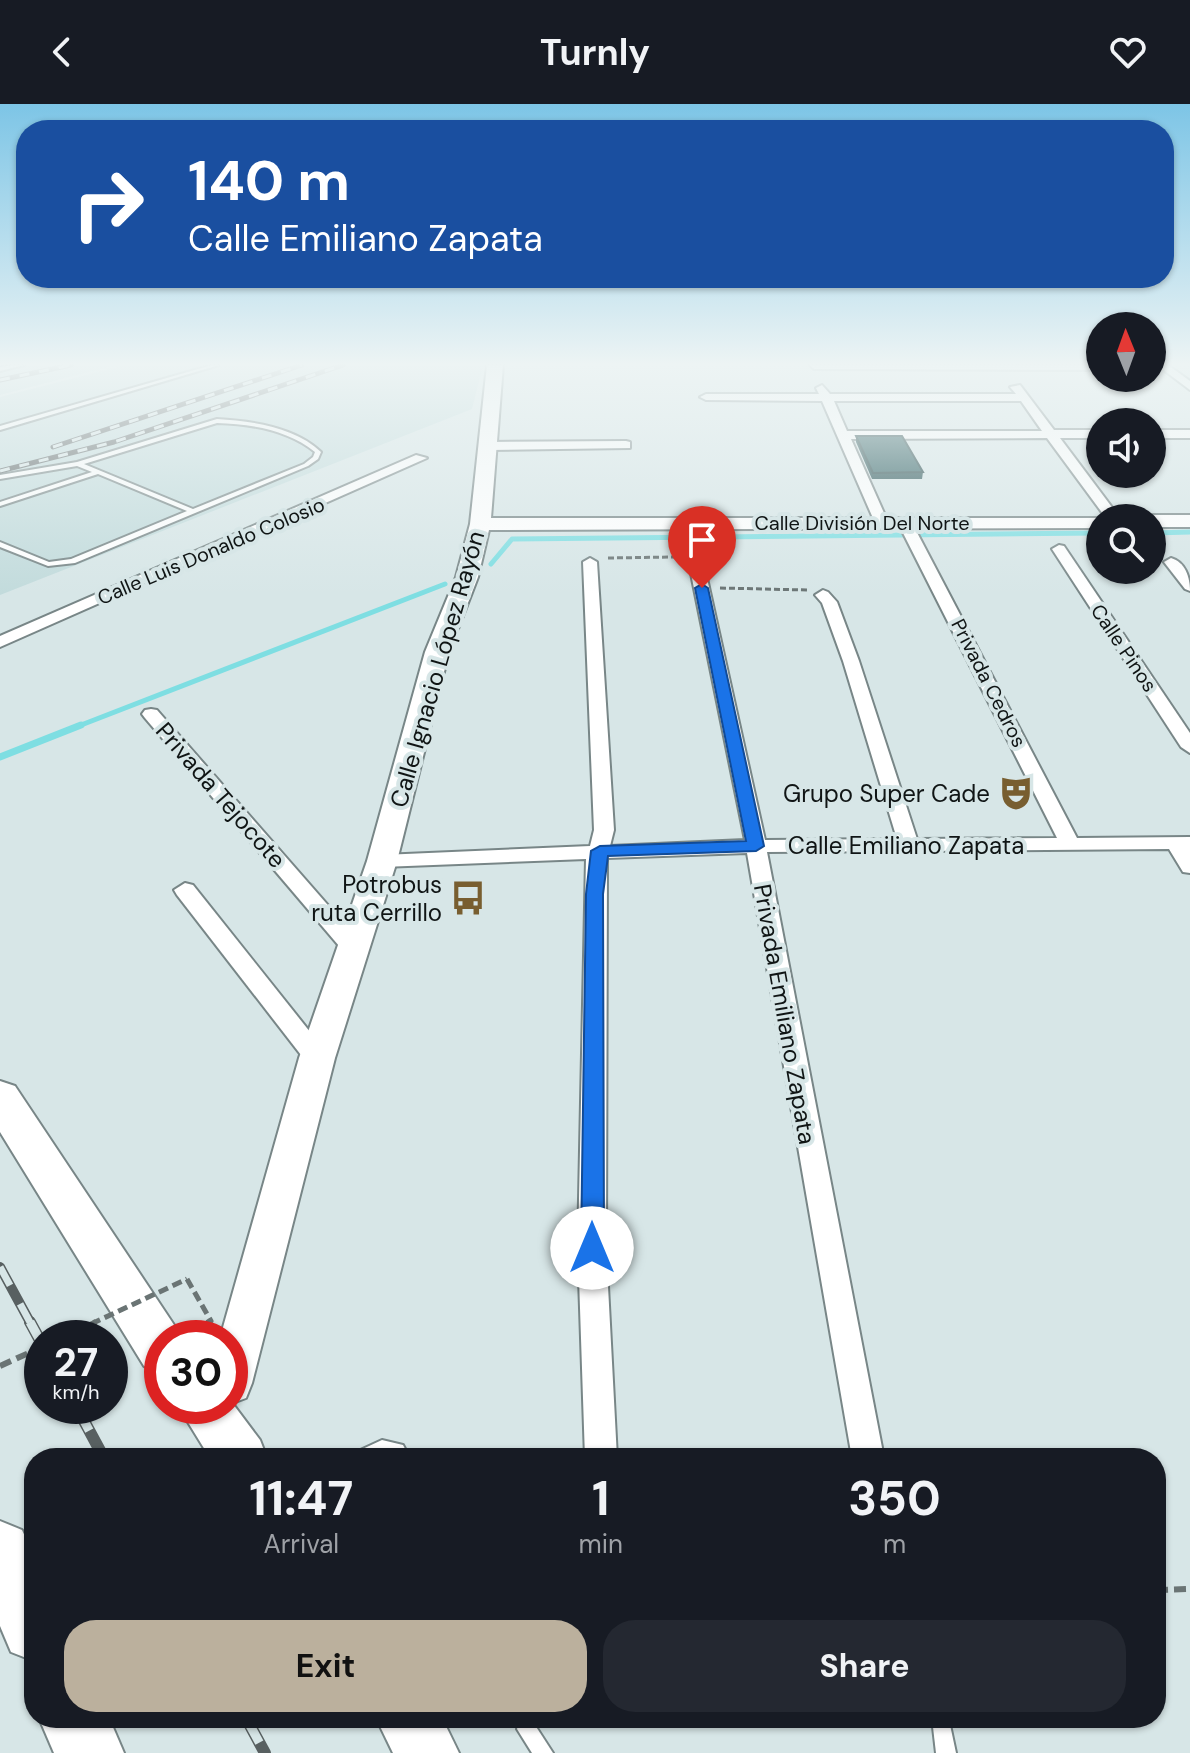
<!DOCTYPE html>
<html lang="en">
<head>
<meta charset="utf-8">
<style>
  :root { --surface:#171b24; --page:#242831; --text:#f1f3f6; --muted:#9ea1a6; --accent:#bbb09d }
  body { margin:0; font-family:"DM Sans",sans-serif; background:var(--page); color:var(--text); height:100vh; display:flex; flex-direction:column; font-size:30px; white-space:nowrap }
  * { box-sizing:border-box; margin:0 }
  p { font-size:26px; color:var(--muted) }
  .icon { flex:none; width:44px; height:44px; fill:none; stroke:currentColor; stroke-width:2; stroke-linecap:round; stroke-linejoin:round }
  .map { position:relative; flex:1; overflow:hidden }
  .panel { position:absolute; left:24px; top:1344px; width:1142px; height:280px; display:flex; flex-direction:column; background:var(--surface); border-radius:32px; box-shadow:0 2px 6px #0004 }
  .panel>* { flex:none }
  .guide { position:absolute; left:16px; top:16px; width:1158px; height:168px; border-radius:32px; box-shadow:0 2px 6px #0004; background:#1a4fa0; color:#fff; overflow:hidden }
  .needle { width:52px; rotate:359deg }
  .fabs { position:absolute; left:1086px; top:208px; display:grid; gap:16px }
  .fabs a { display:grid; place-items:center; width:80px; height:80px; border-radius:50%; background:var(--surface); box-shadow:0 2px 6px #0004; font-size:40px }
  .speed { position:absolute; left:24px; top:1216px; display:flex; gap:16px; font-size:40px; font-weight:700; text-align:center }
  .speed>* { display:grid; place-content:center; width:104px; height:104px; border-radius:50%; background:var(--surface); box-shadow:0 2px 6px #0004; line-height:1 }
  .speed small { font-size:20px; font-weight:400 }
  .speed .limit { border:12px solid #d22; background:#fff; color:#111 }
  .pin { position:absolute; display:grid; place-items:center; width:68px; height:68px; color:#fff; margin:-82px -34px; border-radius:50% 50% 50% 0; rotate:-45deg; box-shadow:0 0 8px #0007 }
  .pin .icon { rotate:45deg }
  .me { position:absolute; width:88px; margin:-44px; rotate:0deg; stroke-linejoin:round; filter:drop-shadow(0 0 6px #0008) }
  .turn { display:flex; align-items:center; gap:28px; height:168px; padding:0 40px; font-size:36px }
  .turn .icon { width:104px; height:104px; stroke-width:2.5 }
  .turn b { display:block; font-size:56px; line-height:68px }
  .eta { display:flex; justify-content:space-evenly; align-items:center; height:136px; text-align:center }
  .eta b { font-size:48px; font-weight:700; line-height:56px }
  .action { display:flex; gap:16px; margin-top:auto; padding:16px 40px }
  .action a { flex:1; height:92px; border-radius:32px; background:var(--accent); color:#111; font-size:32px; font-weight:700; line-height:92px; text-align:center }
  .action a+a { background:var(--page); color:var(--text) }
  header { display:flex; justify-content:space-between; align-items:center; height:104px; padding:0 40px; background:var(--surface); font-size:36px; font-weight:700 }
  .map>svg:first-child { display:block }
  .built { fill:#c2dbdc }
  .lines { fill:none; stroke-linecap:round; stroke-linejoin:round }
  .stream-far1 { stroke:#7edee2; stroke-width:5 }
  .stream { stroke:#7edee2; stroke-width:7 }
  .lane-casing { stroke:#788687; stroke-width:4 }
  .street-casing { stroke:#788687; stroke-width:4 }
  .secondary-casing { stroke:#788687; stroke-width:4 }
  .primary-casing { stroke:#788687; stroke-width:4 }
  .highway-casing { stroke:#788687; stroke-width:4 }
  .path-far2 { stroke:#6a7474; stroke-width:3; stroke-dasharray:6 3; stroke-linecap:butt }
  .path-far1 { stroke:#6a7474; stroke-width:5; stroke-dasharray:10 5; stroke-linecap:butt }
  .path { stroke:#6a7474; stroke-width:6; stroke-dasharray:12 6; stroke-linecap:butt }
  .lane { fill:#fff; fill-rule:evenodd }
  .street { fill:#fff; fill-rule:evenodd }
  .secondary { fill:#fff; fill-rule:evenodd }
  .primary { fill:#fff; fill-rule:evenodd }
  .highway { fill:#fff; fill-rule:evenodd }
  .rail-far2-casing { stroke:#586061; stroke-width:5 }
  .rail-far1-casing { stroke:#586061; stroke-width:10 }
  .rail-casing { stroke:#586061; stroke-width:12 }
  .rail-far2 { stroke:#d7e6e7; stroke-width:3; stroke-dasharray:10; stroke-linecap:butt }
  .rail-far1 { stroke:#d7e6e7; stroke-width:7; stroke-dasharray:21; stroke-linecap:butt }
  .rail { stroke:#d7e6e7; stroke-width:9; stroke-dasharray:28; stroke-linecap:butt }
  .path-bridge-far1 { stroke:#6a7474; stroke-width:5; stroke-dasharray:10 5; stroke-linecap:butt }
  .path-bridge { stroke:#6a7474; stroke-width:6; stroke-dasharray:12 6; stroke-linecap:butt }
  .wall { fill:#1d494c }
  .building { fill:#225558; stroke:#183c3e; stroke-width:2 }
  .route { fill:#1a73e8; stroke:#114b97; stroke-width:2 }
  .labels { text-anchor:middle; dominant-baseline:central; stroke-width:8; stroke-linejoin:round; paint-order:stroke }
  .far-street-label { font-size:20px; fill:#101515; stroke:#d7e6e7 }
  .street-label { font-size:24px; fill:#101515; stroke:#d7e6e7 }
  .poi-label { font-size:24px; fill:#101515; stroke:#d7e6e7; text-anchor:end }
</style>
</head>
<body>
<header><svg class="icon" aria-label="back" viewBox="0 0 24 24"><path d="M15 5l-7 7 7 7"/></svg>Turnly<svg class="icon" aria-label="heart" viewBox="0 0 24 24"><path d="M12 20l-8-8c-3-5 5-10 8-4 3-6 11-1 8 4z"/></svg></header>
<div class="map">
<svg width="1190" height="1649" viewBox="0 0 1190 1649">
  <rect width="100%" height="100%" fill="#d7e6e7"/>
  <!-- built -->
  <g class="built">
    <path d="M 0,261 L 115,261 L 0,291 Z"/>
    <path d="M 126,261 L 483,261 L 472,305 L 0,491 L 0,293 Z"/>
  </g>
  <g class="lines">
    <!-- stream-far1 -->
    <g class="stream-far1">
      <path d="M 1152,429 L 1190,428"/>
      <path d="M 491,460 L 512,435 L 1100,429"/>
      <path d="M 76,623 L 445,480"/>
    </g>
    <!-- stream -->
    <path class="stream" d="M 0,653 L 81,621"/>
    <!-- lane casing -->
    <g class="lane-casing">
      <g id="lane">
        <path d="M 15,261 L 24,261 L 0,267 L 0,263 Z"/>
        <path d="M 212,261 L 219,261 L 0,326 L 0,322 Z"/>
        <path d="M 217,315 C 252,317 295,323 321,348 L 318,355 L 308,362 L 75,459 L 48,462 L 0,443 L 0,438 L 49,458 L 71,455 L 187,407 L 98,370 L 0,402 L 0,398 L 92,368 L 77,362 L 0,375 L 0,371 L 77,358 ZM 217,319 C 251,320 288,326 315,348 L 313,353 L 304,360 L 193,405 L 84,360 Z"/>
        <path d="M 382,1336 L 403,1341 L 410,1354 L 383,1352 L 379,1354 L 354,1354 L 356,1348 Z"/>
        <path d="M 943,1614 L 949,1616 L 956,1649 L 936,1649 L 933,1623 L 935,1616 Z"/>
        <path d="M 526,1616 L 533,1618 L 553,1649 L 532,1649 L 517,1625 L 519,1618 Z"/>
      </g>
    </g>
    <!-- street casing -->
    <g class="street-casing">
      <g id="street">
        <path d="M 810,261 L 1100,261 L 1100,266 L 814,265 Z"/>
        <path d="M 1157,261 L 1168,261 L 1190,277 L 1190,286 Z"/>
        <path d="M 822,281 L 830,290 L 1016,290 L 1010,283 L 1020,281 L 1054,326 L 1100,326 L 1100,334 L 1060,334 L 1120,414 L 1106,414 L 1047,334 L 851,335 L 888,418 L 876,421 L 822,297 L 706,296 L 700,293 L 706,290 L 819,290 L 816,284 ZM 834,297 L 1021,297 L 1042,327 L 847,327 Z"/>
        <rect x="1152" y="326" width="38" height="8"/>
        <path d="M 626,337 L 630,338 L 630,344 L 489,346 L 483,342 L 489,338 Z"/>
        <path d="M 416,351 L 427,354 L 0,543 L 0,532 Z"/>
        <path d="M 905,415 L 912,419 L 1077,734 L 1190,733 L 1190,769 L 1183,768 L 1169,745 L 767,748 L 884,1354 L 852,1354 L 747,749 L 607,754 L 606,1144 L 617,1354 L 585,1354 L 578,1144 L 586,755 L 382,763 L 372,757 L 382,751 L 590,742 L 594,726 L 583,458 L 590,454 L 597,458 L 614,726 L 610,742 L 745,736 L 681,420 L 688,416 L 695,420 L 765,736 L 897,735 L 843,557 L 822,499 L 815,491 L 823,486 L 828,488 L 837,498 L 859,557 L 917,735 L 1057,734 L 898,419 Z"/>
        <path d="M 1059,441 L 1064,442 L 1190,629 L 1190,649 L 1181,643 L 1052,445 Z"/>
        <path d="M 1171,454 C 1185,458 1190,473 1190,487 L 1185,485 L 1164,458 Z"/>
        <path d="M 151,605 L 157,606 L 361,839 L 364,844 L 361,849 L 345,849 L 145,614 L 142,610 L 145,606 Z"/>
        <path d="M 185,779 L 193,781 L 326,948 L 329,954 L 326,960 L 317,963 L 308,960 L 177,791 L 174,786 Z"/>
      </g>
    </g>
    <!-- secondary casing -->
    <g class="secondary-casing">
      <g id="secondary">
        <path d="M 487,261 L 503,261 L 491,414 L 1107,414 L 1100,414 L 1100,424 L 489,426 L 478,473 L 449,548 L 397,757 L 335,954 L 252,1279 L 246,1294 L 230,1300 L 230,1234 L 220,1234 L 299,954 L 367,757 L 425,548 L 456,473 L 470,420 Z"/>
        <path d="M 1152,411 L 1190,411 L 1190,423 L 1152,423 L 1152,414 L 1144,414 Z"/>
      </g>
    </g>
    <!-- primary casing -->
    <g class="primary-casing">
      <g id="primary">
        <path d="M 0,977 L 15,982 L 180,1230 L 181,1234 L 162,1234 L 162,1268 L 144,1262 L 0,1028 Z"/>
        <path d="M 230,1296 L 260,1336 L 267,1354 L 210,1354 L 178,1302 L 230,1302 Z"/>
        <path d="M 376,1614 L 442,1614 L 459,1649 L 393,1649 Z"/>
      </g>
    </g>
    <!-- highway casing -->
    <g class="highway-casing">
      <g id="highway">
        <path d="M 0,1417 L 22,1426 L 34,1452 L 34,1557 L 11,1548 L 0,1522 Z"/>
        <path d="M 39,1614 L 109,1614 L 124,1649 L 54,1649 Z"/>
      </g>
    </g>
    <!-- path-far2 -->
    <g class="path-far2">
      <path d="M 608,454 L 675,453"/>
      <path d="M 720,484 L 807,486"/>
    </g>
    <!-- path-far1 -->
    <path class="path-far1" d="M 187,1175 L 211,1217 L 205,1220"/>
    <!-- path -->
    <g class="path">
      <path d="M 191,1227 L 209,1218"/>
      <path d="M 0,1262 L 42,1243"/>
      <path d="M 1156,1486 L 1190,1485"/>
    </g>
    <!-- lane -->
    <use href="#lane" class="lane"/>
    <!-- street -->
    <use href="#street" class="street"/>
    <!-- secondary -->
    <use href="#secondary" class="secondary"/>
    <!-- primary -->
    <use href="#primary" class="primary"/>
    <!-- highway -->
    <use href="#highway" class="highway"/>
    <!-- rail-far2 casing -->
    <g class="rail-far2-casing">
      <g id="rail-far2">
        <path d="M 0,276 L 71,261"/>
        <path d="M 53,343 L 302,261"/>
        <path d="M 0,367 L 114,338 L 343,261"/>
      </g>
    </g>
    <!-- rail-far1 casing -->
    <g class="rail-far1-casing">
      <path id="rail-far1" d="M 0,1163 L 31,1220"/>
    </g>
    <!-- rail casing -->
    <g class="rail-casing">
      <g id="rail">
        <path d="M 30,1218 L 42,1240"/>
        <path d="M 76,1302 L 104,1354"/>
        <path d="M 246,1614 L 265,1649"/>
      </g>
    </g>
    <!-- rail-far2 -->
    <use href="#rail-far2" class="rail-far2"/>
    <!-- rail-far1 -->
    <use href="#rail-far1" class="rail-far1"/>
    <!-- rail -->
    <use href="#rail" class="rail"/>
    <!-- path-bridge-far1 -->
    <path class="path-bridge-far1" d="M 91,1220 L 187,1175"/>
    <!-- path-bridge -->
    <path class="path-bridge" d="M 61,1234 L 96,1218"/>
  </g>
  <!-- wall -->
  <path class="wall" d="M 856,332 L 923,368 L 922,375 L 872,375 L 856,338 Z"/>
  <!-- building -->
  <g class="building">
    <path d="M 856,332 L 902,332 L 923,368 L 873,369 Z"/>
    <path d="M 474,1352 L 474,1354 L 371,1354 L 371,1353 Z"/>
  </g>
  <!-- sky -->
  <linearGradient id="sky" x2="0" y2="1"><stop stop-color="#7dc5e6"/><stop offset="0.53" stop-color="#edf4f4"/><stop offset="1" stop-color="#edf4f4" stop-opacity="0"/></linearGradient>
  <rect width="1190" height="491" fill="url(#sky)"/>
  <!-- route -->
  <path class="route" d="M 702,480 L 708,484 L 764,742 L 756,747 L 608,752 L 603,790 L 604,1144 L 600,1151 L 592,1153 L 584,1151 L 581,1144 L 586,790 L 591,747 L 600,742 L 746,737 L 695,484 Z"/>
  <!-- icons -->
  <defs>
    <g id="theatre-bare" transform="scale(2.76)"><path d="M-5-5.5Q0-4 5-5.5V0Q5 5 0 6Q-5 5-5 0ZM-3.3-2.5H-1v1.5H-3.3ZM1-2.5H3.3v1.5H1ZM-2.8 1Q0 5.5 2.8 1Z" fill="#785e30" stroke="#d7e6e7" stroke-width="2.5" paint-order="stroke"/></g>
    <g id="bus-bare" transform="scale(2.76)"><path d="M-5-6H5V4H4V6H2V4H-2V6H-4V4H-5ZM-3.5-4V0h7V-4ZM-3.5 1.2v1.5H-2V1.2ZM2 1.2v1.5H3.5V1.2Z" fill="#785e30" stroke="#d7e6e7" stroke-width="2.5" paint-order="stroke"/></g>
  </defs>
  <g fill-rule="evenodd">
    <use href="#theatre-bare" x="1016" y="689"/>
    <use href="#bus-bare" x="468" y="794"/>
  </g>
  <g class="labels">
    <!-- far-street labels -->
    <g class="far-street-label">
      <text x="862" y="419">Calle División Del Norte</text>
      <text transform="translate(211 447) rotate(-23)">Calle Luis Donaldo Colosio</text>
      <text transform="translate(1124 544) rotate(56)">Calle Pinos</text>
      <text transform="translate(989 579) rotate(63)">Privada Cedros</text>
    </g>
    <!-- street labels -->
    <g class="street-label">
      <text transform="translate(437 565) rotate(-74)">Calle Ignacio López Rayón</text>
      <text transform="translate(221 691) rotate(49)">Privada Tejocote</text>
      <text x="906" y="741">Calle Emiliano Zapata</text>
      <text transform="translate(785 910) rotate(80)">Privada Emiliano Zapata</text>
    </g>
    <!-- poi labels -->
    <g class="poi-label">
      <text x="990" y="689">Grupo Super Cade</text>
      <text x="442" y="780">Potrobus<tspan x="442" dy="28">ruta Cerrillo</tspan></text>
    </g>
  </g>
</svg>
<div class="fabs">
<a><svg class="needle" viewBox="-14 -14 28 28"><path d="M0-13l5 13h-10z" fill="#e53935"/><path d="M0 13l5-13h-10z" fill="#9ea1a6"/></svg></a>
<a><svg class="icon" aria-label="sound" viewBox="0 0 24 24"><path d="M4 9h4l5-4v14l-5-4H4zM17 9q2 3 0 6"/></svg></a>
<a><svg class="icon" aria-label="search" viewBox="0 0 24 24"><circle cx="10" cy="10" r="6"/><path d="M15 15l6 6"/></svg></a>
</div>
<div class="speed"><div>27<small>km/h</small></div><div class="limit">30</div></div>
<div class="pin" style="left:702px;top:484px;background:#d93025"><svg class="icon" aria-label="arrive" viewBox="0 0 24 24"><path d="M6 21V4h12l-3 4 3 4H6"/></svg></div>
<svg class="me" style="left:592px;top:1144px" viewBox="-20 -20 40 40"><circle r="19" fill="#fff"/><path d="M0-13L10 11 0 6-10 11z" fill="#1a73e8"/></svg>
<div class="guide">
<div class="turn"><svg class="icon" aria-label="right" viewBox="0 0 24 24"><path d="M7 20v-9h11M14 6l5 5-5 5"/></svg><div><b>140 m</b>Calle Emiliano Zapata</div></div>
</div>
<section class="panel">
<div class="eta">
<div><b>11:47</b><p>Arrival</p></div>
<div><b>1</b><p>min</p></div>
<div><b>350</b><p>m</p></div>
</div>
<div class="action"><a>Exit</a><a>Share</a></div>
</section>
</div>
</body>
</html>
